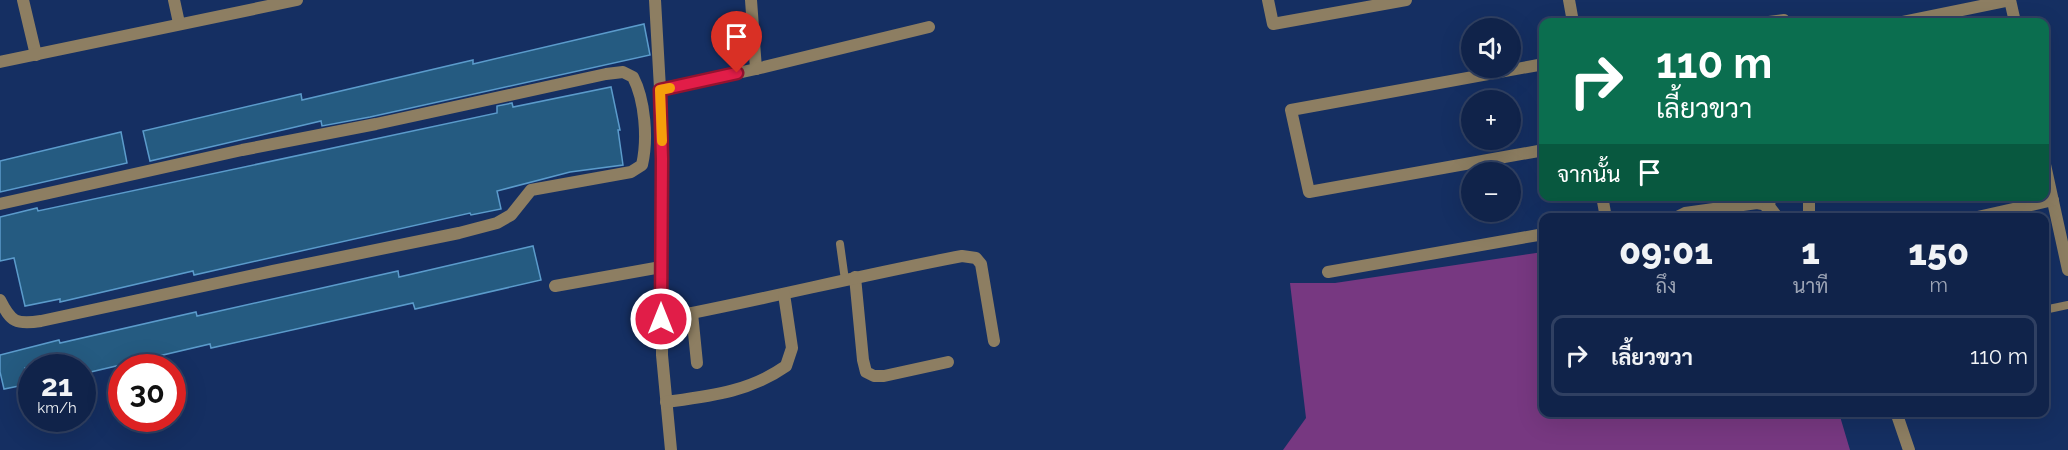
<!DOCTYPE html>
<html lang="th">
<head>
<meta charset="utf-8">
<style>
  :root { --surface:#10234a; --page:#1e2f54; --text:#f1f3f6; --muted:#9ca4b5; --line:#304062 }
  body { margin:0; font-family:Raleway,Sarabun,sans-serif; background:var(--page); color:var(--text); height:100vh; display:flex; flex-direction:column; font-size:22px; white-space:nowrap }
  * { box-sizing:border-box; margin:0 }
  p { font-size:20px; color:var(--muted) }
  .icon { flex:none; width:33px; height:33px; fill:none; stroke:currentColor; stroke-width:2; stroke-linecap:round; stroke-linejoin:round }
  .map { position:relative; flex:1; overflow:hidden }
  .side { position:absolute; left:1539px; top:213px; width:510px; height:204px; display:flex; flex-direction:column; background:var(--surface); border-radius:12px; box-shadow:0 6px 24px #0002,0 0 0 2px var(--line) }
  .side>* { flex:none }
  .banner { position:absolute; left:1539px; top:18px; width:510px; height:183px; border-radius:12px; box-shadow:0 6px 24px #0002,0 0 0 2px var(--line); background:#0b6e4f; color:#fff; overflow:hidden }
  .tools { position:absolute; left:1461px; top:18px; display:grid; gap:12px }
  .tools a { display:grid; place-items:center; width:60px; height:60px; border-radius:50%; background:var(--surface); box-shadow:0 6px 24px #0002,0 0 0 2px var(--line); font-size:30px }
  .speed { position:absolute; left:18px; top:354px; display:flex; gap:12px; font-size:30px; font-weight:700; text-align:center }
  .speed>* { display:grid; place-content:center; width:78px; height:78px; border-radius:50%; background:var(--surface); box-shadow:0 6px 24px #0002,0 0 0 2px var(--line); line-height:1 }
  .speed small { font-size:15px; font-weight:400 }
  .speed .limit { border:9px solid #d22; background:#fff; color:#111 }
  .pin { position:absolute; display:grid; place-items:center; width:51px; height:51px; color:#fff; margin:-62px -26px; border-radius:50% 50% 50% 0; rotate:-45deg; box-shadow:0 0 6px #0007 }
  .pin .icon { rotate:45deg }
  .me { position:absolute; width:66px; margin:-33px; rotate:0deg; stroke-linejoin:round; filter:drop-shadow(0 0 4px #0008) }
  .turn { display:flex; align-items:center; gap:21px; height:126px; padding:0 18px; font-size:27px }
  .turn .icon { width:78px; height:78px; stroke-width:2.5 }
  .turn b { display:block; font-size:42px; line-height:51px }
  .then { display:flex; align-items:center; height:57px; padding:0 18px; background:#0003; gap:12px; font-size:22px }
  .eta { display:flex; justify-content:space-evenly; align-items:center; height:102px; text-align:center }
  .eta b { font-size:36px; font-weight:800; line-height:42px }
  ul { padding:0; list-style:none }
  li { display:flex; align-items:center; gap:18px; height:81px; margin:0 12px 9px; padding:0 6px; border:3px solid var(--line); border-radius:12px }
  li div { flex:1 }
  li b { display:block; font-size:22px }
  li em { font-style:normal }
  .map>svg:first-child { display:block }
  .green { fill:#773881 }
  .building { fill:#255b81; stroke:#5b9bcb; stroke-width:1.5 }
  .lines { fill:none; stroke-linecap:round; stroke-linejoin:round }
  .lane { stroke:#8d7e62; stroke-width:8 }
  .street { stroke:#8d7e62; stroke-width:12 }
  .route-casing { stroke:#92132f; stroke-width:15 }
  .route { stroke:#e11d48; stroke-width:10 }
  .slow { stroke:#f59e0b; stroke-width:10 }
</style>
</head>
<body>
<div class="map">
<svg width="2068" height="450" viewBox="0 0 2068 450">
  <rect width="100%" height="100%" fill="#152f62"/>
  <!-- green -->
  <path class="green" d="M 1543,252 L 1544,412 L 1839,413 L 1850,450 L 1283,450 L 1306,418 L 1290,283 L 1335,283 Z"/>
  <!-- building -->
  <g class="building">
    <path d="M 644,24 L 650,55 L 370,117 L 322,126 L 321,121 L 150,161 L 143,131 L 301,94 L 302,100 L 473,60 L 473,64 Z"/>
    <path d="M 611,87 L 620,130 L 618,130 L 623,165 L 570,172 L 497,191 L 501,209 L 471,215 L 470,213 L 194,275 L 193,271 L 60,302 L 60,299 L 25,306 L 14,258 L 0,261 L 0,217 L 37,208 L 38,211 L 497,113 L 497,106 L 512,103 L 513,107 Z"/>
    <path d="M 121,132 L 127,163 L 0,192 L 0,161 Z"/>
    <path d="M 533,246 L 541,280 L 415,309 L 413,303 L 211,348 L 210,344 L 82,374 L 82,368 L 25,368 L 29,384 L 4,389 L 0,372 L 0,355 L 59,340 L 60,343 L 196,312 L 197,316 L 398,271 L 399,277 Z"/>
  </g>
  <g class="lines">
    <!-- lane -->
    <g class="lane">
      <path d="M 840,244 L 845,280"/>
      <path d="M 2044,310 L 2068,305"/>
    </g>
    <!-- street -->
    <g class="street">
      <path d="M 23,0 L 36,55"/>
      <path d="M 174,0 L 179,23"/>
      <path d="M 655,0 L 662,124 L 662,355 L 671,450"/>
      <path d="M 751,0 L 756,69"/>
      <path d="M 1268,0 L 1273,24 L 1406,0"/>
      <path d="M 1569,0 L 1573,22"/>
      <path d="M 2010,0 L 2015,22"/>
      <path d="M 1769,22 L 1784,20"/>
      <path d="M 1903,22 L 2010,0"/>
      <path d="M 0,62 L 297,0"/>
      <path d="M 1544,64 L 1291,110 L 1309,192 L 1544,150"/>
      <path d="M 660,90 L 756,69 L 929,27"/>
      <path d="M 2044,160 L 2068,270"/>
      <path d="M 1602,196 L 1606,218"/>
      <path d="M 0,204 L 242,150 L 376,124 L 606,74 L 623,72 L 633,77 C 645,100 648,139 642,165 L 631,172 L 531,190 L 511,215 L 497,223 L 459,233 L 273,271 L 41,321 C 16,325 11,322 0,300"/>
      <path d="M 1675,218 L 1685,213 L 1757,203 L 1768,205 L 1778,218"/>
      <path d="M 1766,218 L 1771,196"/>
      <path d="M 1809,218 L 1809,196"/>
      <path d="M 1973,218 L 2053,200"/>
      <path d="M 1328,272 L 1544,234"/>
      <path d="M 855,277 L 863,360 L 866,372 L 874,376 L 884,376 L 948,362"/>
      <path d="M 555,286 L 661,267"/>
      <path d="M 692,313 L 697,363"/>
      <path d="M 661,319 C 762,300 861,275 962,256 L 976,258 L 981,264 L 994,341"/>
      <path d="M 666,402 C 710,396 749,392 786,366 L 792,348 L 784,294"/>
      <path d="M 1896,412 L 1909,450"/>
    </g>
  </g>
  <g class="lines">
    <!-- route casing -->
    <g class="route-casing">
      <path id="route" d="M 661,319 L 662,159 L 660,90 L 737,73"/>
    </g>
    <!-- route -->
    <use href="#route" class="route"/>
    <!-- slow -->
    <path class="slow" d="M 662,141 L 660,90 L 670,88"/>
  </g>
</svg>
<div class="tools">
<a><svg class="icon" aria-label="sound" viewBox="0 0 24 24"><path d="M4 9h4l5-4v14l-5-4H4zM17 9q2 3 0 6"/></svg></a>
<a>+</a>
<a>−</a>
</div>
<div class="speed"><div>21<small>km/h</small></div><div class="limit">30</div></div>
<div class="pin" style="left:737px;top:73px;background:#d93025"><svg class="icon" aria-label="arrive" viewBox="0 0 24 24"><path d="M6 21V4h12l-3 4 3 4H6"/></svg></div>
<svg class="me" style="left:661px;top:319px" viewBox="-20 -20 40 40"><circle r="17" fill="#e11d48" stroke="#fff" stroke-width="3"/><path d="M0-11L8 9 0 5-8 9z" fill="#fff"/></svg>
<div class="banner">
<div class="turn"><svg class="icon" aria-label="right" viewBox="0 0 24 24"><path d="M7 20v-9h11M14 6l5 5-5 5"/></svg><div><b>110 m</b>เลี้ยวขวา</div></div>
<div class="then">จากนั้น<svg class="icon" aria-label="arrive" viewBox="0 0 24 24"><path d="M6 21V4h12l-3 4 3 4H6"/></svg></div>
</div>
<section class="side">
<div class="eta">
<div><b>09:01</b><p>ถึง</p></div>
<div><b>1</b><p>นาที</p></div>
<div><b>150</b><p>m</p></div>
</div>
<ul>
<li><svg class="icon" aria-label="right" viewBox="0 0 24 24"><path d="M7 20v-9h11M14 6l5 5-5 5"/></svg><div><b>เลี้ยวขวา</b></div><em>110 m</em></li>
</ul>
</section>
</div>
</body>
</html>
